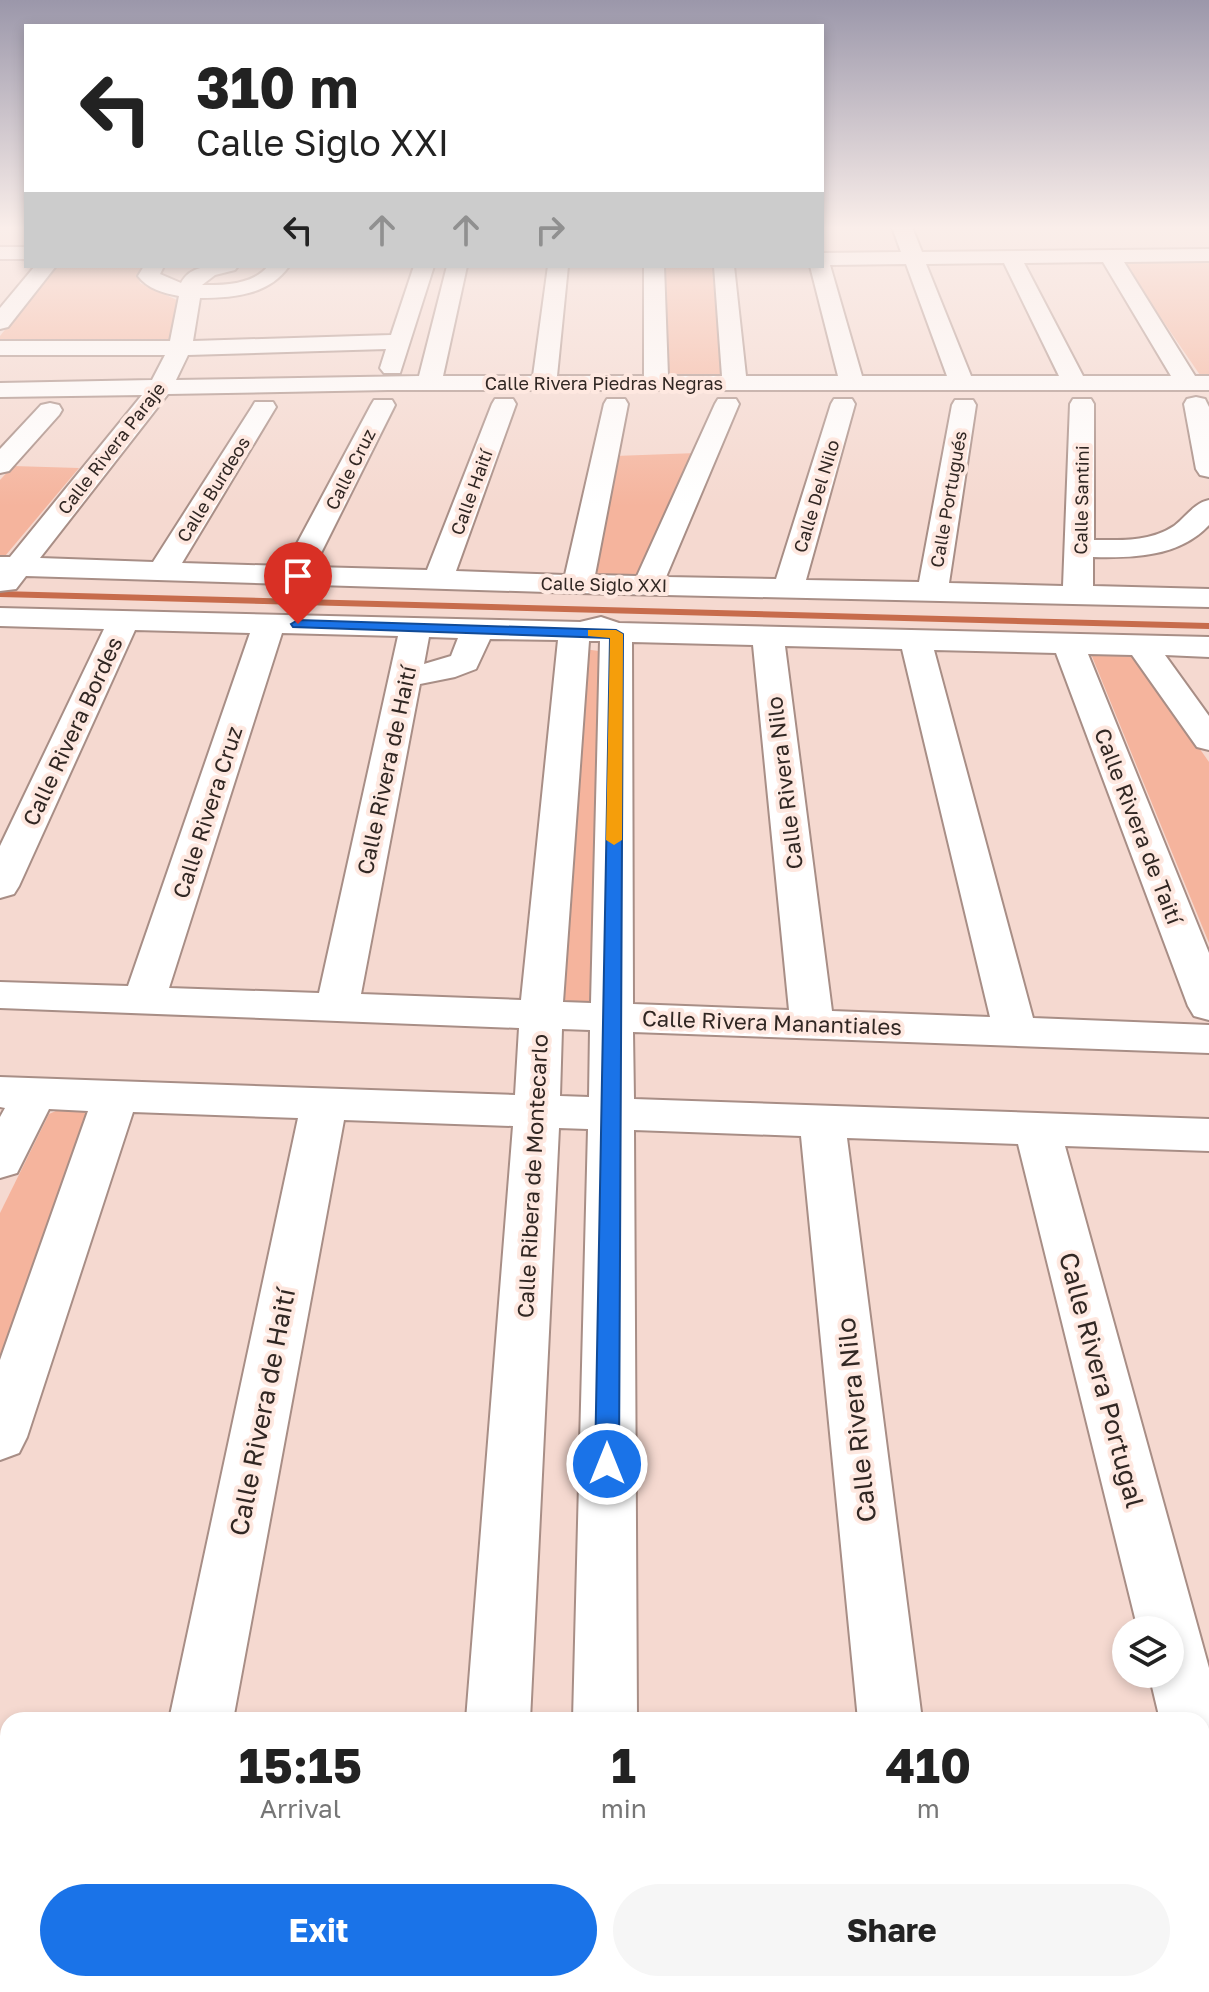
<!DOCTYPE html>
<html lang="en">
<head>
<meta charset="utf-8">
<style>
  :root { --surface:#fff; --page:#f6f6f6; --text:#222; --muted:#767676; --accent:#1a73e8 }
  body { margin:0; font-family:"Golos Text",sans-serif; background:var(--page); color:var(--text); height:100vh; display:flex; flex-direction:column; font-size:30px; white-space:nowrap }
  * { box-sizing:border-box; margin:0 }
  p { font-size:26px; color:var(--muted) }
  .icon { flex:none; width:44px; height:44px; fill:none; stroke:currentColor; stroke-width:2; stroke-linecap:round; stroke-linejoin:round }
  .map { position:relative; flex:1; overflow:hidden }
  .details { position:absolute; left:0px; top:1712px; width:1210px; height:280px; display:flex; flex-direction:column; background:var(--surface); border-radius:24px 24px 0 0; box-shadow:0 4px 12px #0003 }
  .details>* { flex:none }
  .guide { position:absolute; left:24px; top:24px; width:800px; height:244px; border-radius:0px; box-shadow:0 4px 12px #0003; background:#fff; color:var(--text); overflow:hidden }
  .buttons { position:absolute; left:1112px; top:1616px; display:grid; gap:16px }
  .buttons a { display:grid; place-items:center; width:72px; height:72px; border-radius:50%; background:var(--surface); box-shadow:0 4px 12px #0003; font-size:40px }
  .pin { position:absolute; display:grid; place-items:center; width:68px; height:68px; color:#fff; margin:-82px -34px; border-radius:50% 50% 50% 0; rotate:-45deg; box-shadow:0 0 8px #0007 }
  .pin .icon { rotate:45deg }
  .me { position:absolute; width:88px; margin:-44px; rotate:0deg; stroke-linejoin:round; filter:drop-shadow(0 0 6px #0008) }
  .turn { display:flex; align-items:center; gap:28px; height:168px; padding:0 40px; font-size:36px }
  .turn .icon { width:104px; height:104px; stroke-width:2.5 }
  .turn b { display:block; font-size:56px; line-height:68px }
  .lanes { display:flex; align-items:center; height:76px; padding:0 40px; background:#0003; justify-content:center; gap:40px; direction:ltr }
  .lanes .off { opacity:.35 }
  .eta { display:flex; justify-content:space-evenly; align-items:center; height:136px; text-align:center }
  .eta b { font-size:48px; font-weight:700; line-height:56px }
  .cta { display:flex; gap:16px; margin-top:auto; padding:16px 40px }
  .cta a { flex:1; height:92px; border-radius:48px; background:var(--accent); color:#fff; font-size:32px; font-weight:700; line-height:92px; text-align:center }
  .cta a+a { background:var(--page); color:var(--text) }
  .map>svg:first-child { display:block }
  .green { fill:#f5b49d }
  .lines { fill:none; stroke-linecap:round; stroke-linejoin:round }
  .stream { stroke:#c76c4c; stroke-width:6 }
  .minor-casing { stroke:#a88e86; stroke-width:4 }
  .minor { fill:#fff; fill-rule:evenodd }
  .route { fill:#1a73e8; stroke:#114b97; stroke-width:2 }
  .slow { fill:#f59e0b }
  .labels { text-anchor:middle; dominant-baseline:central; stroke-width:8; stroke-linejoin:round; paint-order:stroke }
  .far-street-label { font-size:18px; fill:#312723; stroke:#fee8e0 }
  .street-label { font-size:22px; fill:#312723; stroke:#fee8e0 }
  .near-street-label { font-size:26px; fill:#312723; stroke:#fee8e0 }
</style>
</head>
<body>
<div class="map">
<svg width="1209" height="1992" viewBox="0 0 1209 1992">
  <rect width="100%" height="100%" fill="#f5d9d0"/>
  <!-- green -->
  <g class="green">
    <path d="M 1122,261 L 1209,261 L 1209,376 L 1200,375 Z"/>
    <path d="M 56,266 L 145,266 L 138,273 L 140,283 L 177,300 L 172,343 L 0,347 L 0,336 Z"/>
    <path d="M 660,267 L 713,267 L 731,380 L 669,380 Z"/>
    <path d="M 697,453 L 643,578 L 590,579 L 615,456 Z"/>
    <path d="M 13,466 L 79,468 L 0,562 L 0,480 Z"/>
    <path d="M 584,649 L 606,652 L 599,1005 L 556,1002 Z"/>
    <path d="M 1091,654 L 1135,657 L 1209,762 L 1209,943 Z"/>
    <path d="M 67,1106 L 83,1110 L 93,1121 L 0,1383 L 0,1213 L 49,1114 Z"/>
    <path d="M 0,1934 L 8,1935 L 8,1984 L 453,1984 L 452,1992 L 0,1992 Z"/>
    <path d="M 1202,1980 L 1209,1981 L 1209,1992 L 649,1992 L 648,1984 L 1202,1984 Z"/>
  </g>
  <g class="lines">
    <!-- stream -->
    <path class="stream" d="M 0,594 L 1209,626"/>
    <!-- minor casing -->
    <g class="minor-casing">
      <g id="minor">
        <path d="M 892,227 L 912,227 L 922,252 L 1209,249 L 1209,261 L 1124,262 L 1195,376 L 1209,376 L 1209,390 L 388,390 L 168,394 L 40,558 L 153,562 L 252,407 L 255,402 L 273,402 L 276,407 L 182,563 L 285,566 L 371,405 L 374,400 L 392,400 L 395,405 L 314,567 L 427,570 L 492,404 L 495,399 L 513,399 L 516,404 L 456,571 L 565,575 L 604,404 L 607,399 L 625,399 L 628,404 L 595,575 L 637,576 L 715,404 L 718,399 L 736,399 L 739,404 L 666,577 L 776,579 L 831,404 L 834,399 L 852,399 L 855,404 L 806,580 L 919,582 L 952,405 L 955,400 L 973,400 L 976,405 L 949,583 L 1063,586 L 1070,404 L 1073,399 L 1091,399 L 1094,404 L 1094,540 C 1121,540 1150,542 1174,526 C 1186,517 1194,503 1209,500 L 1209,525 C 1179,557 1134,558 1093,557 L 1093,586 L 1209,589 L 1209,607 L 578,593 L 26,576 L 16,589 L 0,591 L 0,557 L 10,557 L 142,395 L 0,397 L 0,383 L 152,380 L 165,355 L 0,355 L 0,341 L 170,341 L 179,296 C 163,293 148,289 138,276 L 144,266 L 164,266 L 160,274 L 181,283 C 192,262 218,266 238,266 L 235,270 L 215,275 L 202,285 C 224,285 253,285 268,266 L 289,266 C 269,295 233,298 200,298 L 193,341 L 391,335 L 414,266 L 434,266 L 400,373 L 384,373 L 380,368 L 386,349 L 188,355 L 176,380 L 419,376 L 447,266 L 467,266 L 443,376 L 533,376 L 548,266 L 568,266 L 557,376 L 644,376 L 644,266 L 664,266 L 668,376 L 722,376 L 714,266 L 734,266 L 746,376 L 838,376 L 810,266 L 822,266 L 822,253 L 901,252 ZM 1103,262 L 1171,376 L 1083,376 L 1024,263 ZM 1004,263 L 1059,376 L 971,376 L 926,264 ZM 906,264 L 947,376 L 862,376 L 830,265 Z"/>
        <rect x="0" y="247" width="26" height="12"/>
        <path d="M 35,266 L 56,266 L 8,327 L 0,329 L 0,308 Z"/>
        <path d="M 1196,397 L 1205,399 L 1209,407 L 1209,477 L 1200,475 L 1196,469 L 1184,404 L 1187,399 Z"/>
        <path d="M 50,403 L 59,405 L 62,410 L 59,415 L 9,471 L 0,473 L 0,449 L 41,405 Z"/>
        <path d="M 0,608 L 580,622 L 601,617 L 619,623 L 1209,637 L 1209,657 L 1165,655 L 1209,716 L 1209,750 L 1197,747 L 1132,655 L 1088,654 L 1209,953 L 1209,1020 L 1194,1016 L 1188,1006 L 1056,653 L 934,650 L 1033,1018 L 1209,1025 L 1209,1053 L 633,1032 L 634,1099 L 1209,1119 L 1209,1151 L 1065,1146 L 1209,1668 L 1209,1818 L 1202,1815 L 1202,1720 L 1160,1720 L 1149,1674 L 1170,1674 L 1170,1630 L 1138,1630 L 1018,1144 L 847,1138 L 922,1720 L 858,1720 L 801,1136 L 634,1130 L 637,1720 L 573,1720 L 588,1129 L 559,1128 L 530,1720 L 466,1720 L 513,1126 L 344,1120 L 233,1720 L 169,1720 L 298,1118 L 133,1112 L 27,1437 L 19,1453 L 0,1460 L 0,1360 L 88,1111 L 49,1109 L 17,1173 L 0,1178 L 0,1117 L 5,1108 L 0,1107 L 0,1077 L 515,1095 L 519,1028 L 0,1008 L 0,982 L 128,986 L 250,633 L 135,630 L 19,886 L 14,894 L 0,898 L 0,846 L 104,629 L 0,626 ZM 282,633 L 398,636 L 319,993 L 169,988 ZM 429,637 L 458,638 L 451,656 L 424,664 ZM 490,639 L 558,640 L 521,1000 L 361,994 L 420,684 L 455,677 L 476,669 ZM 589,641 L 600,641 L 591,1003 L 563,1002 ZM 632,642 L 753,645 L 789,1010 L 633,1004 ZM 785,646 L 902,649 L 990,1017 L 832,1011 ZM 562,1029 L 590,1030 L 589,1097 L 560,1096 Z"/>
        <rect x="0" y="1865" width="8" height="68"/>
        <path d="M 1202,1901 L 1209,1902 L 1209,1972 L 1202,1971 Z"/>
        <path d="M 445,1984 L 515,1984 L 514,1992 L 444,1992 Z"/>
        <rect x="567" y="1984" width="70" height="8"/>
      </g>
    </g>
    <!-- minor -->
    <use href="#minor" class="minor"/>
  </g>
  <!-- sky -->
  <linearGradient id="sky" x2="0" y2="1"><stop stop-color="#9b97aa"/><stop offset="0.45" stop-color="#faeeea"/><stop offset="1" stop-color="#faeeea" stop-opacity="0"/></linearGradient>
  <rect width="1209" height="506" fill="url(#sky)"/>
  <!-- route -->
  <path class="route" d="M 298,620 L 616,630 L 623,634 L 619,1464 L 616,1471 L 607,1474 L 599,1471 L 595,1464 L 610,638 L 293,627 L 291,624 Z"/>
  <!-- slow -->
  <path class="slow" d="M 588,630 L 616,630 L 623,634 L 622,840 L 614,845 L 606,840 L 610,638 L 588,636 Z"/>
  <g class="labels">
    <!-- far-street labels -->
    <g class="far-street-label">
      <text x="604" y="383">Calle Rivera Piedras Negras</text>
      <text transform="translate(111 448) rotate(-52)">Calle Rivera Paraje</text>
      <text transform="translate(350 469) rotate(-63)">Calle Cruz</text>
      <text transform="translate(213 489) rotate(-58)">Calle Burdeos</text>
      <text transform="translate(471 492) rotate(-70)">Calle Haití</text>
      <text transform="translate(816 496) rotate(-73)">Calle Del Nilo</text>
      <text transform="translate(948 499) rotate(-80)">Calle Portugués</text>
      <text transform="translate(1081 500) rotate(-89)">Calle Santini</text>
      <text transform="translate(604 584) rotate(1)">Calle Siglo XXI</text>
    </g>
    <!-- street labels -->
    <g class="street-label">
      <text transform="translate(72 731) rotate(-65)">Calle Rivera Bordes</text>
      <text transform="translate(386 770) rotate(-78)">Calle Rivera de Haití</text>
      <text transform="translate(784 783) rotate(-97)">Calle Rivera Nilo</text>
      <text transform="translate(207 812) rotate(-72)">Calle Rivera Cruz</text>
      <text transform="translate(1139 826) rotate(69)">Calle Rivera de Taití</text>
      <text transform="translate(772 1022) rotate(2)">Calle Rivera Manantiales</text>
      <text transform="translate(532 1176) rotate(-87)">Calle Ribera de Montecarlo</text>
    </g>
    <!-- near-street labels -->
    <g class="near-street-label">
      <text transform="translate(1102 1380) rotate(75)">Calle Rivera Portugal</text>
      <text transform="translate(262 1412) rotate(-79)">Calle Rivera de Haití</text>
      <text transform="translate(856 1420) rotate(-96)">Calle Rivera Nilo</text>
    </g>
  </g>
</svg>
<div class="buttons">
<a><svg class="icon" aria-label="layers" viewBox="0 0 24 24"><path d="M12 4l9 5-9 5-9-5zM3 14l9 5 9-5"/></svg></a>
</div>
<div class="pin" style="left:298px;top:624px;background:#d93025"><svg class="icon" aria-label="arrive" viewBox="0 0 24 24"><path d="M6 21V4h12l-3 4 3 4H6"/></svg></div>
<svg class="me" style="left:607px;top:1464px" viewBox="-20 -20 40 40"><circle r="17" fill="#1a73e8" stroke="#fff" stroke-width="3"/><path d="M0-11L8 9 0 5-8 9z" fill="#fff"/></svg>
<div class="guide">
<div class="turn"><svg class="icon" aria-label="left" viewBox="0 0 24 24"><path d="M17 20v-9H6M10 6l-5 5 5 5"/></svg><div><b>310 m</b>Calle Siglo XXI</div></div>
<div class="lanes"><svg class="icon" aria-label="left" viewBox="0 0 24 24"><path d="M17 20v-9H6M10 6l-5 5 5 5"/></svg><svg class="icon off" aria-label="ahead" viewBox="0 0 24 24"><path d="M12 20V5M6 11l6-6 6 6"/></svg><svg class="icon off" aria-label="ahead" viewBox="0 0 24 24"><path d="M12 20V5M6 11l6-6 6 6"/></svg><svg class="icon off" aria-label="right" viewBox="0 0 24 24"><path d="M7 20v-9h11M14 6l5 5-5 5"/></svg></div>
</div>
<section class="details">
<div class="eta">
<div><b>15:15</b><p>Arrival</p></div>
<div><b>1</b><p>min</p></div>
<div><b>410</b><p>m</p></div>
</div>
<div class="cta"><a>Exit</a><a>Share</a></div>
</section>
</div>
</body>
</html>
